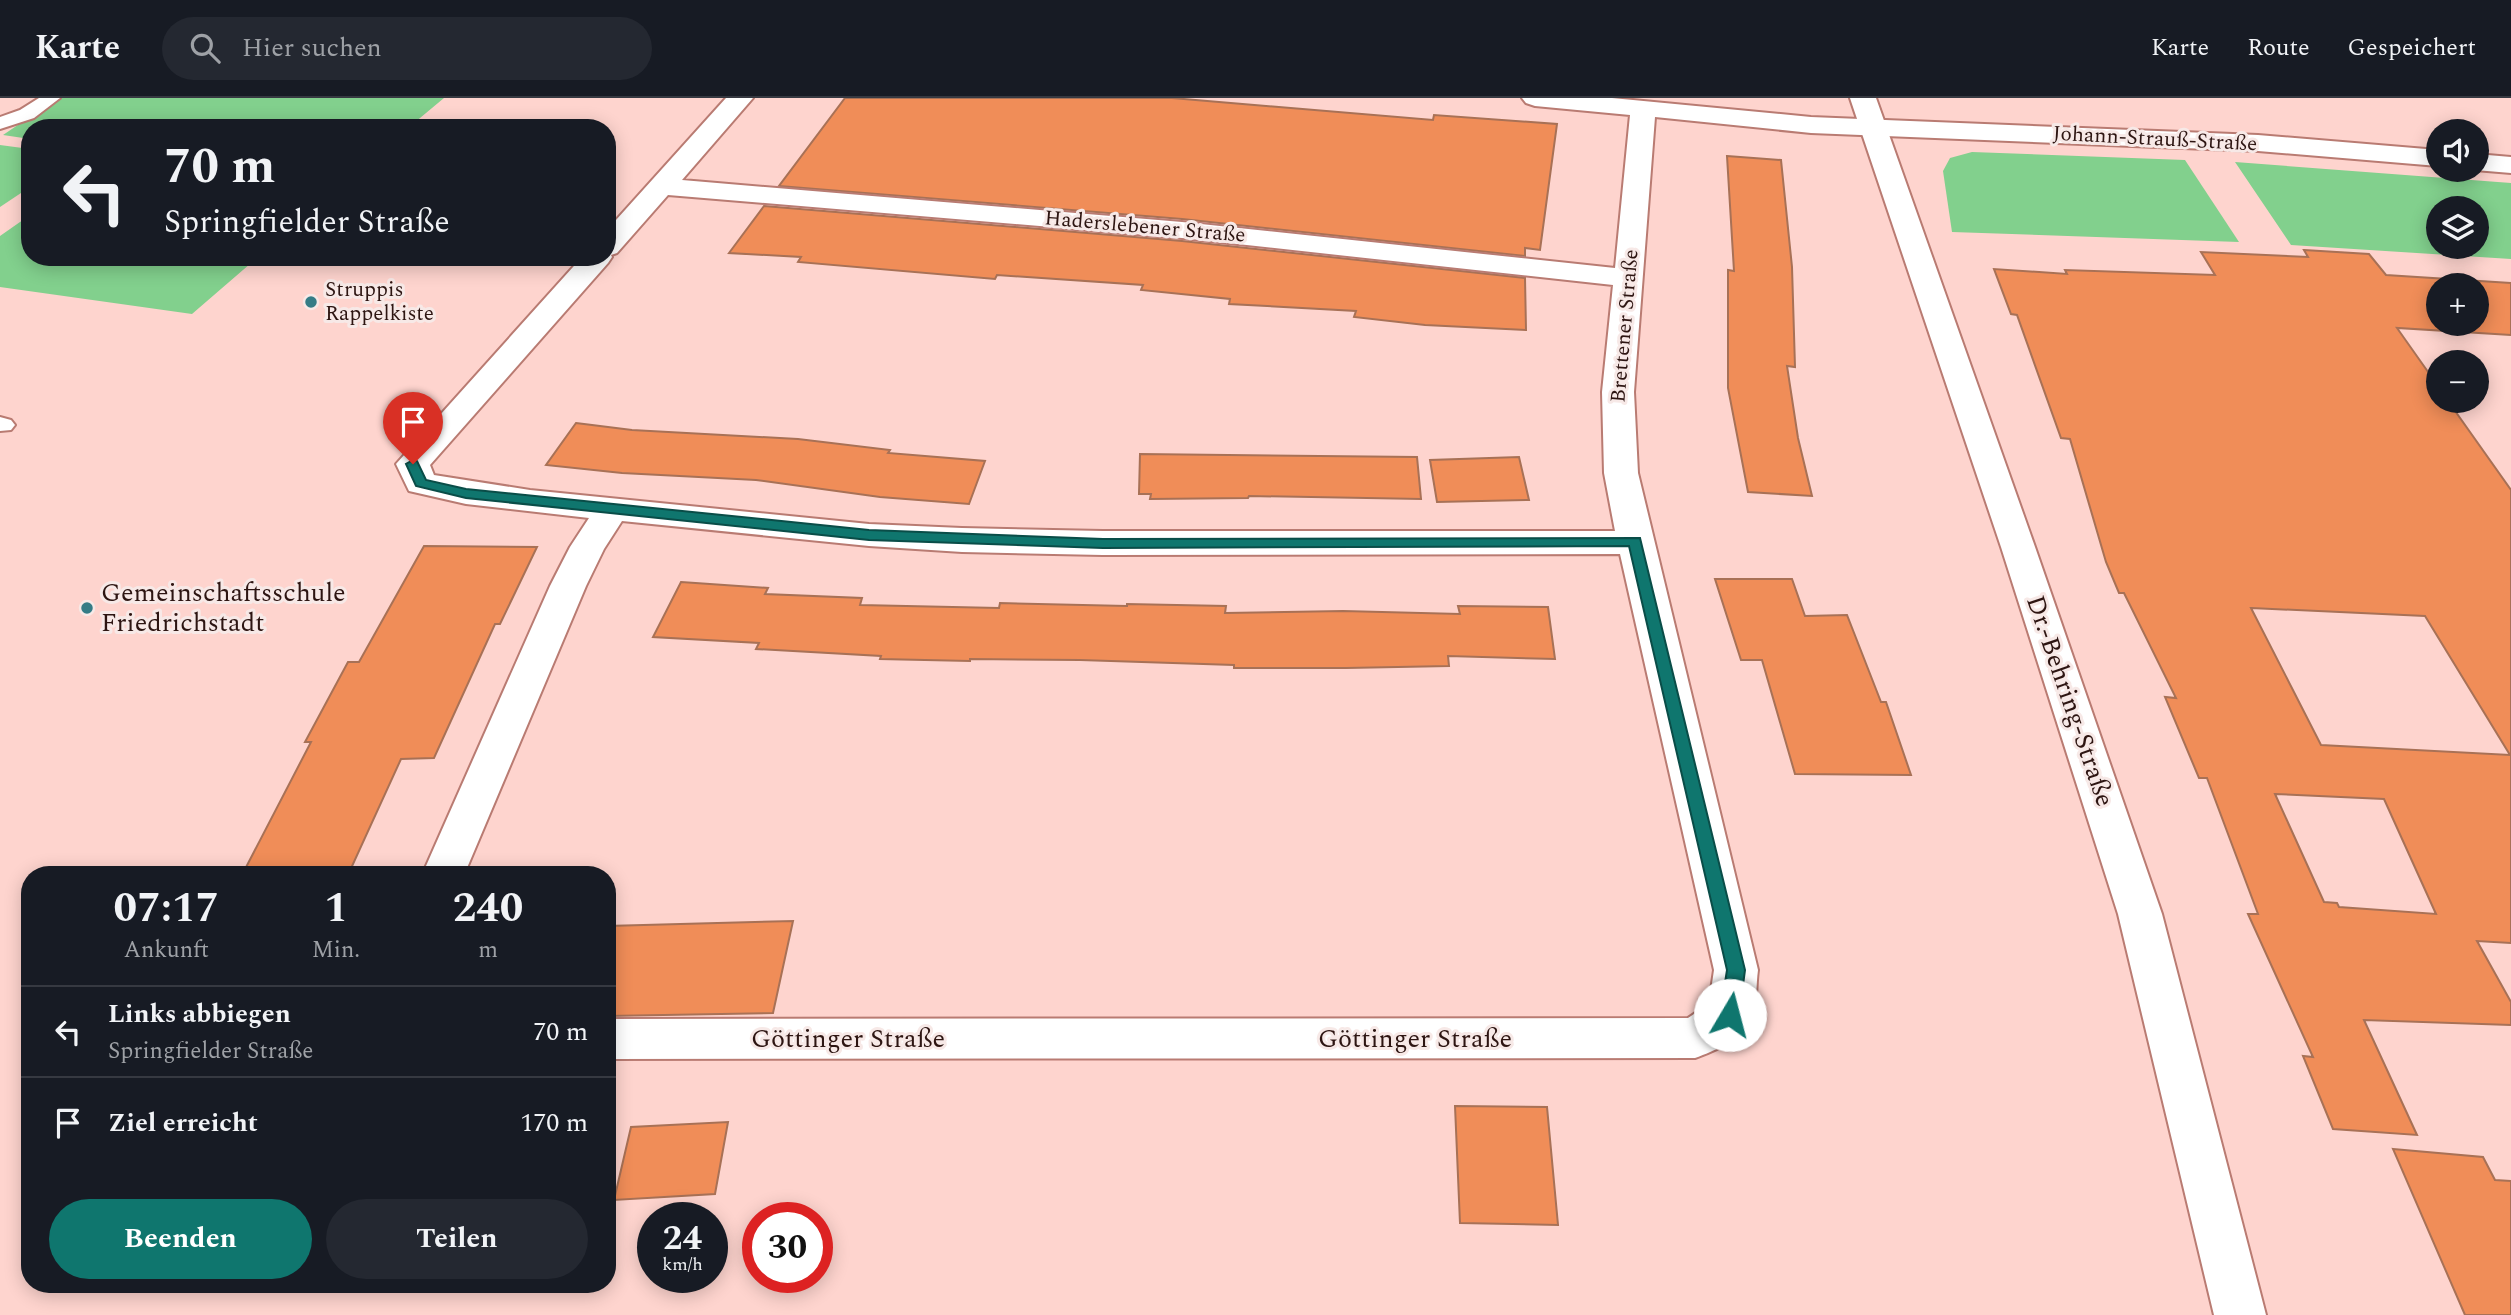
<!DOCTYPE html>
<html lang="de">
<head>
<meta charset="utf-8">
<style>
  :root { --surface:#171b24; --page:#242831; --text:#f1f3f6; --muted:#9ea1a6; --line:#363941; --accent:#0f766e }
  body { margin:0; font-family:Spectral,serif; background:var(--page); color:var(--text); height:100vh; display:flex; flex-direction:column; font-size:26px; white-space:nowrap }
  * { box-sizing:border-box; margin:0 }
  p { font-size:23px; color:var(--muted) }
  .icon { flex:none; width:38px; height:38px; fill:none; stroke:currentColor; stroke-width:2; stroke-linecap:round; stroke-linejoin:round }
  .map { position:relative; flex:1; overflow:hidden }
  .side { position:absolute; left:21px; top:768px; width:595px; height:427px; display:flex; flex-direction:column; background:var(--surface); border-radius:28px; box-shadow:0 4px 18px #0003 }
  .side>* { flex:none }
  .hud { position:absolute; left:21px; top:21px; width:595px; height:147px; border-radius:28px; box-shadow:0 4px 18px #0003; background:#171b24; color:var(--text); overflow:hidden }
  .controls { position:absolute; left:2426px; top:21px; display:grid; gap:14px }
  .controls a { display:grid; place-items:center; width:63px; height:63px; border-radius:50%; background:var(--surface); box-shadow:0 4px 18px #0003; font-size:35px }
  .speed { position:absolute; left:637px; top:1104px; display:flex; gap:14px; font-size:35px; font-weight:700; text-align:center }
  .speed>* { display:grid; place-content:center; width:91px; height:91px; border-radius:50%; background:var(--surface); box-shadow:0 4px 18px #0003; line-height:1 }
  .speed small { font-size:18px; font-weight:400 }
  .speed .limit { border:10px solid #d22; background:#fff; color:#111 }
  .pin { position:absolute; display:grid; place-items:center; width:60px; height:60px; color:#fff; margin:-72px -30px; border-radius:50% 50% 50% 0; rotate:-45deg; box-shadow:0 0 7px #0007 }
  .pin .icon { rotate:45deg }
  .me { position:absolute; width:77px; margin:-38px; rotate:8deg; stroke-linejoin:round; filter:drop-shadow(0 0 5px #0008) }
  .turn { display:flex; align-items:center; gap:24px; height:147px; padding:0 28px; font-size:32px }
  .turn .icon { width:91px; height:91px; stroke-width:2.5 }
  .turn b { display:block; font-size:49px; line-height:60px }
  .eta { display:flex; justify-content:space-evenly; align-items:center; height:119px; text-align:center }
  .eta b { font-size:42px; font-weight:700; line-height:49px }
  .primary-button { display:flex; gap:14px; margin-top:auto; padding:14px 28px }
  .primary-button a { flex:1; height:80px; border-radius:42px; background:var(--accent); color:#fff; font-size:28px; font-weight:700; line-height:80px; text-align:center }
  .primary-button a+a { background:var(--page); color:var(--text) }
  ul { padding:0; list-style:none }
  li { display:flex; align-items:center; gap:21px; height:91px; padding:0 28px; border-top:2px solid var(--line) }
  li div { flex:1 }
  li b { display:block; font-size:26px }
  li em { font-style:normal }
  header { display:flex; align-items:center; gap:42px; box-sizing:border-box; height:98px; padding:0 35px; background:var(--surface); border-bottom:2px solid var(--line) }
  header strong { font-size:33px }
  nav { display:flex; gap:38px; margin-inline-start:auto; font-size:24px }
  .search { width:490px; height:63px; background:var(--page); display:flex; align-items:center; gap:18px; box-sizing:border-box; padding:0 24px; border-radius:38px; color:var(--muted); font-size:26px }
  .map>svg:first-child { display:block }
  .green { fill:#82d08d; fill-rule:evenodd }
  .building { fill:#f08d58; stroke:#a87156; stroke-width:2; fill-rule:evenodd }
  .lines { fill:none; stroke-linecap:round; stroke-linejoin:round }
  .lane-casing { stroke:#b97b72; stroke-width:4 }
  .street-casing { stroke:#b97b72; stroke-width:4 }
  .secondary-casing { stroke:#b97b72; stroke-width:4 }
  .lane { fill:#fff; fill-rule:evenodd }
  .street { fill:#fff; fill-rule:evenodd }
  .secondary { fill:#fff; fill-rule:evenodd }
  .route { fill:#0f766e; stroke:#0a4d48; stroke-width:2 }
  .poi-dot { fill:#357c86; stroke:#f7e9e7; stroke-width:2.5 }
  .labels { text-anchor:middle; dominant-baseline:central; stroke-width:6; stroke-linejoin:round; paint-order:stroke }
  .far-street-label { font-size:21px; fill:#2d1512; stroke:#f7e9e7 }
  .far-poi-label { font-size:21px; fill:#2d1512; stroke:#f7e9e7; text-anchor:start }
  .poi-label { font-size:26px; fill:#2d1512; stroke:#f7e9e7; text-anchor:start }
  .street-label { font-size:26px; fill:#2d1512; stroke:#f7e9e7 }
</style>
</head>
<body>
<header>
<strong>Karte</strong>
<div class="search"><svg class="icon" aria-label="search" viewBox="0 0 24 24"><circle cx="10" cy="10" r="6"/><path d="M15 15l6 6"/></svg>Hier suchen</div>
<nav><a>Karte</a><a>Route</a><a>Gespeichert</a></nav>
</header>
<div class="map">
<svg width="2511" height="1217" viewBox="0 0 2511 1217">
  <rect width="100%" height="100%" fill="#fed4ce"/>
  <!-- green -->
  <g class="green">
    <path d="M 58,0 L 444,0 L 408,30 L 30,30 L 30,41 L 3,37 Z"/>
    <path d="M 0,47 L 30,51 L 30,89 L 0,109 Z"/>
    <path d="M 1972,54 L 2185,62 L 2239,144 L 1952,134 L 1943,73 L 1950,60 Z"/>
    <path d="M 2235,64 L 2511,85 L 2511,161 L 2291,147 ZM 2476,110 L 2476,149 L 2438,149 L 2438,110 Z"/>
    <path d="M 30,117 L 30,159 L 258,159 L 192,216 L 0,189 L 0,138 Z"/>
  </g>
  <!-- building -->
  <g class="building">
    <path d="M 845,0 L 1172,0 L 1433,22 L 1434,17 L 1557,26 L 1540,152 L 1525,150 L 1525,158 L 1182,121 L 779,88 Z"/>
    <path d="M 1727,58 L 1781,62 L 1792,169 L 1795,269 L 1787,268 L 1798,340 L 1812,398 L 1748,394 L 1728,290 L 1728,172 L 1734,173 Z"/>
    <path d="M 764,108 L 1182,143 L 1525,180 L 1526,232 L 1425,227 L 1354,219 L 1356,213 L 1229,206 L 1230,201 L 1141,192 L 1143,187 L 997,177 L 995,181 L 798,164 L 801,159 L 729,155 Z"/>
    <path d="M 2304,152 L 2369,156 L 2386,177 L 2511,185 L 2511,237 L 2397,230 L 2438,288 L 2438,303 L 2448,303 L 2511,392 L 2511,845 L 2477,843 L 2511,904 L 2511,927 L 2364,922 L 2417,1037 L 2333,1031 L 2303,958 L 2313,959 L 2248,816 L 2258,816 L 2207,680 L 2199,680 L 2165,599 L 2176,600 L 2124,495 L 2119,495 L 2106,464 L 2070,341 L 2061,340 L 2017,217 L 2011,216 L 1994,171 L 2067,176 L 2065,172 L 2215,177 L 2201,154 L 2308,159 ZM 2438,187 L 2476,187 L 2476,226 L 2438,226 ZM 2251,510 L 2425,518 L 2510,657 L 2321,647 ZM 2275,696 L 2384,701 L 2436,816 L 2339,809 L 2337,805 L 2324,804 Z"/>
    <path d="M 576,325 L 632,332 L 798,341 L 890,352 L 888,355 L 985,363 L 969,406 L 880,399 L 756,382 L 622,375 L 546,367 Z"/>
    <path d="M 1140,356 L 1417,359 L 1421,401 L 1249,398 L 1248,400 L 1150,401 L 1151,396 L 1139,396 Z"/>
    <path d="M 1519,359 L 1529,402 L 1437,404 L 1430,362 Z"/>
    <path d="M 424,448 L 537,449 L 500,526 L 495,526 L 434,660 L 401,661 L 348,777 L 242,777 L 311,644 L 305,644 L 348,564 L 359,564 Z"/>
    <path d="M 1715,481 L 1792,481 L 1805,518 L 1847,517 L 1881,604 L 1886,604 L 1911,677 L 1795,676 L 1762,562 L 1741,562 Z"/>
    <path d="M 681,484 L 768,490 L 765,496 L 862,500 L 860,507 L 999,510 L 1000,505 L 1127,508 L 1127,506 L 1226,508 L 1225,515 L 1343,513 L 1460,516 L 1458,508 L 1548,509 L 1555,561 L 1448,558 L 1449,568 L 1346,570 L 1234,570 L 1234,567 L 1080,562 L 970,561 L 970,563 L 880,561 L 881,558 L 756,551 L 759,545 L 653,539 Z"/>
    <path d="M 793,823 L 773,915 L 607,918 L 607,828 Z"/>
    <path d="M 1455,1008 L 1547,1009 L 1558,1127 L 1460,1125 Z"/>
    <path d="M 728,1024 L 715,1096 L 614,1102 L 631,1029 Z"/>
    <path d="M 2393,1051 L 2483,1059 L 2495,1082 L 2511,1083 L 2511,1217 L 2465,1217 Z"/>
  </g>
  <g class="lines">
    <!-- lane casing -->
    <g class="lane-casing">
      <g id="lane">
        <path d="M 39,0 L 60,0 L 34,20 L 0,31 L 0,19 L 20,12 Z"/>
        <path d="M 0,319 L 11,322 L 15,327 L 11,332 L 0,333 Z"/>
      </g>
    </g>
    <!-- street casing -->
    <g class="street-casing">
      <g id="street">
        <path d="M 726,0 L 753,0 L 682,82 L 1182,124 L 1615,170 L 1630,17 L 1535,8 L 1526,5 L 1522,0 L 1612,0 L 1811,19 L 2258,37 L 2438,52 L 2438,68 L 2258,53 L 1811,35 L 1655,19 L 1634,294 L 1638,375 L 1758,872 C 1756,886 1757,903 1753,917 C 1746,939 1715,953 1695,960 L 607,961 L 607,921 L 1688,920 L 1709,906 L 1714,872 L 1620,456 L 1103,457 L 962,454 L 869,448 L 622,423 L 604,451 L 586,488 L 464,777 L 422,777 L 550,488 L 570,449 L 589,420 L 466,406 L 409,393 L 396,366 L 582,159 L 607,159 L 607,132 ZM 668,97 L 1182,140 L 1613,187 L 1602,294 L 1604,375 L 1615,433 L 1103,433 L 962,430 L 869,426 L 530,392 L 434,377 L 430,367 L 608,165 L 612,159 L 611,157 L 617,155 Z"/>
        <path d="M 2476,56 L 2511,59 L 2511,75 L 2475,72 Z"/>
      </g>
    </g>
    <!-- secondary casing -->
    <g class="secondary-casing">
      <path id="secondary" d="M 1850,0 L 1876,0 L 2035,449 L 2162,816 L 2266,1217 L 2214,1217 L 2118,816 L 2001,449 Z"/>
    </g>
    <!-- lane -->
    <use href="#lane" class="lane"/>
    <!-- street -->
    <use href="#street" class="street"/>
    <!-- secondary -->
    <use href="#secondary" class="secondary"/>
  </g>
  <!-- route -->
  <path class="route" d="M 413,362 L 417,363 L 426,382 L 466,391 L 869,432 L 1103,441 L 1640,440 L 1745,872 L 1739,917 L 1736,923 L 1730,925 L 1723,923 L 1720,917 L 1727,872 L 1629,448 L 1103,450 L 869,442 L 466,400 L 416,388 L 406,366 Z"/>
  <!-- markers -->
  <g class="poi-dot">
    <circle cx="311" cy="204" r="7"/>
    <circle cx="87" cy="510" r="7"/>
  </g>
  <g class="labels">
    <!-- far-street labels -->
    <g class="far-street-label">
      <text transform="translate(2155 41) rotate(3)">Johann-Strauß-Straße</text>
      <text transform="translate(1145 129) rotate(5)">Haderslebener Straße</text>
      <text transform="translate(1625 228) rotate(-85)">Brettener Straße</text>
    </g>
    <!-- far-poi labels -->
    <g class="far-poi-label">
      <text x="325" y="192">Struppis<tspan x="325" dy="24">Rappelkiste</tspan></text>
    </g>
    <!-- poi labels -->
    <g class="poi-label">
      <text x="101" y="495">Gemeinschaftsschule<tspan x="101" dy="30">Friedrichstadt</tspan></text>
    </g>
    <!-- street labels -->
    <g class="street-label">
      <text transform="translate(2070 603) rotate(71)">Dr.-Behring-Straße</text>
      <text x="848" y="941">Göttinger Straße</text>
      <text x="1415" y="941">Göttinger Straße</text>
    </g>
  </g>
</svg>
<div class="controls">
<a><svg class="icon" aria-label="sound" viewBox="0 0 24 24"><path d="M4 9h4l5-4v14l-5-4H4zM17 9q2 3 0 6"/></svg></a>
<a><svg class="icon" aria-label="layers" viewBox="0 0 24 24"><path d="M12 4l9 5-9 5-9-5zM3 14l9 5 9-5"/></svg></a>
<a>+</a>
<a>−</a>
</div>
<div class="speed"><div>24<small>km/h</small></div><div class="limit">30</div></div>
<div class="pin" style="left:413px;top:366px;background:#d93025"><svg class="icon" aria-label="arrive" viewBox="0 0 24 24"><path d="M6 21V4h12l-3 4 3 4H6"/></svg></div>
<svg class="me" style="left:1730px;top:917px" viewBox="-20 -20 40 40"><circle r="19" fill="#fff"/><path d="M0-13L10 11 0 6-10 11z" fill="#0f766e"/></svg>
<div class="hud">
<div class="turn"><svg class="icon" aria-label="left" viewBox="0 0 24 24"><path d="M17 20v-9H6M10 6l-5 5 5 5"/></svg><div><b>70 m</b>Springfielder Straße</div></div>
</div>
<section class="side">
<div class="eta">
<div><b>07:17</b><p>Ankunft</p></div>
<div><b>1</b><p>Min.</p></div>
<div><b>240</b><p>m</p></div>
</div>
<ul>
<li><svg class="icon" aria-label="left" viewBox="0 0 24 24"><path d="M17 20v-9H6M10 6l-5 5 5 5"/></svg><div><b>Links abbiegen</b><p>Springfielder Straße</p></div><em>70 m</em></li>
<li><svg class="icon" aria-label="arrive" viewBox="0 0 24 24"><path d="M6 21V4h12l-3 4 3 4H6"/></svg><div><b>Ziel erreicht</b></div><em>170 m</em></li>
</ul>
<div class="primary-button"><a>Beenden</a><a>Teilen</a></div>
</section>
</div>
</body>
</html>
